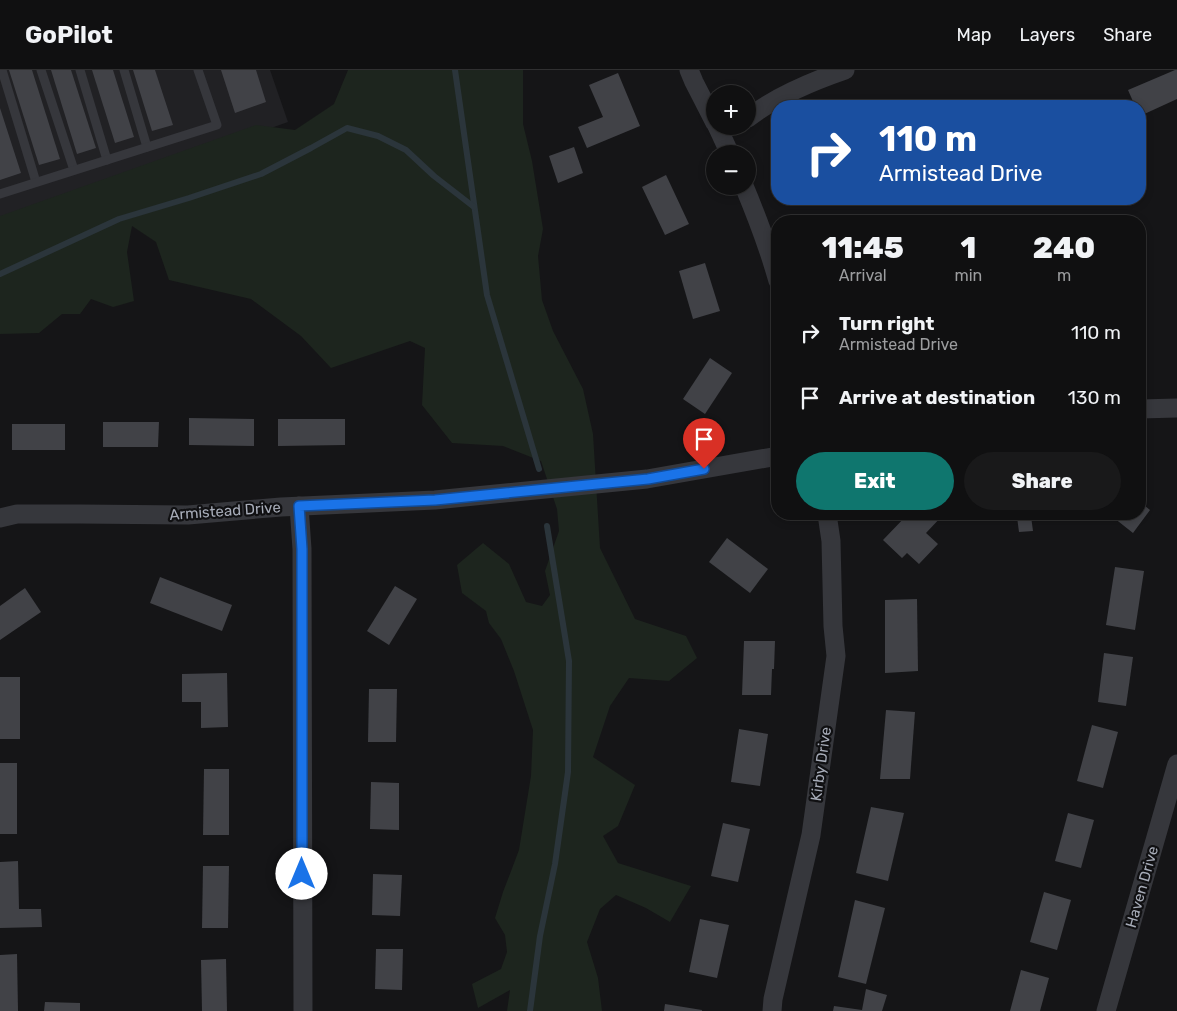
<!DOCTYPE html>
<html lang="en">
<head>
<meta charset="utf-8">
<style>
  :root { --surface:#101011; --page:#19191a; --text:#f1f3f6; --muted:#9c9d9f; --line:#303031; --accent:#0f766e }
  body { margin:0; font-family:Rubik,sans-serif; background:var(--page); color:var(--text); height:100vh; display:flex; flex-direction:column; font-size:19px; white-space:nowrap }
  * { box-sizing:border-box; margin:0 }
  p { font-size:16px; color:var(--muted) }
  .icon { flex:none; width:28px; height:28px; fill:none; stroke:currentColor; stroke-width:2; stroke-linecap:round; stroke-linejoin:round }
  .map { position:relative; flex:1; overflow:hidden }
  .side { position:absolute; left:771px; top:145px; width:375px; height:305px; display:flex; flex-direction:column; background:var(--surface); border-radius:20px; box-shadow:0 2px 8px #0003,0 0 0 1px var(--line) }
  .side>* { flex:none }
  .hud { position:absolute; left:771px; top:30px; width:375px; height:105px; border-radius:20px; box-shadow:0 2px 8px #0003,0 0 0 1px var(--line); background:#1a4fa0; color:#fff; overflow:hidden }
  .controls { position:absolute; left:706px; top:15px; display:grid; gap:10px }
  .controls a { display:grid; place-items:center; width:50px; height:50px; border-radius:50%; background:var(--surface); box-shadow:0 2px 8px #0003,0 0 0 1px var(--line); font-size:25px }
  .pin { position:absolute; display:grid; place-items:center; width:42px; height:42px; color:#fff; margin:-51px -21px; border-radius:50% 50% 50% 0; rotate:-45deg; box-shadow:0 0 5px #0007 }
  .pin .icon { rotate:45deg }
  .me { position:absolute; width:55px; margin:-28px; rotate:0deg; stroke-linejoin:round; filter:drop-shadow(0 0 4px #0008) }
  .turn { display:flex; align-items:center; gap:18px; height:105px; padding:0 25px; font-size:22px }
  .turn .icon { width:65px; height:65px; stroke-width:2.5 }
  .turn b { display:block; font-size:35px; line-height:42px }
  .eta { display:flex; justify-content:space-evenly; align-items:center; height:85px; text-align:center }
  .eta b { font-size:30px; font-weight:800; line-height:35px }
  .cta { display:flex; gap:10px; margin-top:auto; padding:10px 25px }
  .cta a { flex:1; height:58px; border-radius:30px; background:var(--accent); color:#fff; font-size:20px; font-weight:800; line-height:58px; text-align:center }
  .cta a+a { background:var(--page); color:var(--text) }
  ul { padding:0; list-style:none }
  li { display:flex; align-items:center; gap:15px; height:65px; padding:0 25px }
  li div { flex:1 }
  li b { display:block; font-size:19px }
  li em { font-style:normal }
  header { display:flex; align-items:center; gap:30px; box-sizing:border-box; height:70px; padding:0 25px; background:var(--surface); border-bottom:1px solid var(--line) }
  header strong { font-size:24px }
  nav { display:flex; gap:28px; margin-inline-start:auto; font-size:18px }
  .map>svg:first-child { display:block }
  .built { fill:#212124 }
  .green { fill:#1d251e }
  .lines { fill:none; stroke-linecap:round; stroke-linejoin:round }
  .stream { stroke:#2b353b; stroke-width:6 }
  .building { fill:#414247 }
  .lane { stroke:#36373c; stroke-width:9 }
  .street { stroke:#36373c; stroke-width:19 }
  .route-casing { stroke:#114b97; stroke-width:12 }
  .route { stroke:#1a73e8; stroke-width:9 }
  .labels { text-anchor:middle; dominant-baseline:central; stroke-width:4.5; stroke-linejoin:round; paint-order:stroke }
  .street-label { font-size:15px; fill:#a7acb8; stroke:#101012 }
</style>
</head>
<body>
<header>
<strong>GoPilot</strong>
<nav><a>Map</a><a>Layers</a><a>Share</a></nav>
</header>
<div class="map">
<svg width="1177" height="941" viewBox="0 0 1177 941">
  <rect width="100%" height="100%" fill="#151517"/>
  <!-- built -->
  <path class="built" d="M 0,0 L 270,0 L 288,52 L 0,154 Z"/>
  <!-- green -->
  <path class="green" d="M 348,0 L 523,0 L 523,54 L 532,91 L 543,159 L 538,186 L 542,230 L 553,261 L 583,319 L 593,364 L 600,478 L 635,549 L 686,566 L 697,588 L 669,611 L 629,608 L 610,636 L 593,687 L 635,715 L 618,756 L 603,766 L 618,793 L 691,816 L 670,852 L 646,838 L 616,825 L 600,839 L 587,872 L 598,908 L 602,941 L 507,941 L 510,920 L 478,938 L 472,914 L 501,899 L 507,882 L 505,865 L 495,848 L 503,822 L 519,780 L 531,706 L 533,660 L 514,601 L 501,569 L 489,553 L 486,541 L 462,523 L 457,495 L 483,473 L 509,494 L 526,532 L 542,536 L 550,525 L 545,501 L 559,461 L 557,439 L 541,391 L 503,376 L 452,373 L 422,335 L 425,278 L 410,271 L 331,298 L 301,266 L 251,229 L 169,210 L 156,172 L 132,156 L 127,182 L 134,231 L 113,237 L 91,229 L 80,244 L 62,244 L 39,263 L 0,264 L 0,146 L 256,55 L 295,60 L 334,34 Z"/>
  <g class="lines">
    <!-- stream -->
    <g class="stream">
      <path d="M 455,0 L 487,225 L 539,399"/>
      <path d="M 0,204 L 119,149 L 189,128 L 261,104 L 311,78 L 347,58 L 378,66 L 406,80 L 434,106 L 474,137"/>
      <path d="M 530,941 L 540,866 L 555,794 L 568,702 L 569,591 L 547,456"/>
    </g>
  </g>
  <!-- building -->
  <g class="building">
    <path d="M 9,0 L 32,0 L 60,89 L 39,95 Z"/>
    <path d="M 51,0 L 71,0 L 96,78 L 77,84 Z"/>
    <path d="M 92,0 L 113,0 L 134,67 L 115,73 Z"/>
    <path d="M 133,0 L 155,0 L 173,55 L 152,61 Z"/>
    <path d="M 221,0 L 256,0 L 266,32 L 235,43 Z"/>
    <path d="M 1175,0 L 1177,0 L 1177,29 L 1140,46 L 1140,36 L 1135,36 L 1128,20 Z"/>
    <path d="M 618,3 L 640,56 L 587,78 L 578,57 L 603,47 L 589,15 Z"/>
    <path d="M 1097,29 L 1099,36 L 1066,36 L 1066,35 Z"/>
    <path d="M 0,38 L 21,103 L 0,110 Z"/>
    <path d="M 574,77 L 583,103 L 558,113 L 549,86 Z"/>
    <path d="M 666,105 L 689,154 L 665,165 L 642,117 Z"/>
    <path d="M 705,193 L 720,241 L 693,249 L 679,201 Z"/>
    <path d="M 710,288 L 732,303 L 705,344 L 683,329 Z"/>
    <path d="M 189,348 L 254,349 L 254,376 L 189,375 Z"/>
    <path d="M 278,349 L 345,349 L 345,375 L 278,376 Z"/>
    <path d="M 103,352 L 159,352 L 158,377 L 103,377 Z"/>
    <rect x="12" y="354" width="53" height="26"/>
    <path d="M 1140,432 L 1150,440 L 1133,463 L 1109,444 L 1140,444 Z"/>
    <path d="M 908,444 L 942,444 L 943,445 L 926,463 L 938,474 L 919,494 L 907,483 L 902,488 L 883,470 Z"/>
    <path d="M 989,444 L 1035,444 L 1035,445 L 1031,446 L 1033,461 L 1019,462 L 1017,447 L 990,450 Z"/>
    <path d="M 727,468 L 768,499 L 750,523 L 709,492 Z"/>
    <path d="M 1115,497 L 1144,501 L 1135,560 L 1106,555 Z"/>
    <path d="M 160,507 L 232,535 L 222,561 L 150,533 Z"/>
    <path d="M 395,516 L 417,529 L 389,575 L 367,561 Z"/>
    <path d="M 25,518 L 41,542 L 0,570 L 0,536 Z"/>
    <path d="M 917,529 L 918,601 L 885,603 L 885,530 Z"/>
    <path d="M 744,571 L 775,571 L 774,599 L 772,599 L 771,625 L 742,625 Z"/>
    <path d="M 1104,583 L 1133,587 L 1126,636 L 1098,632 Z"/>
    <path d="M 227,603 L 228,657 L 201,658 L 201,632 L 182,632 L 182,604 Z"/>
    <rect x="0" y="607" width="20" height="62"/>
    <path d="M 369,619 L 397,619 L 396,672 L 368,672 Z"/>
    <path d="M 886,640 L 915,642 L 910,709 L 880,709 Z"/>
    <path d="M 1092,655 L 1118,662 L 1103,718 L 1077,711 Z"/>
    <path d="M 739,659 L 768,664 L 760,716 L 731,712 Z"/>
    <rect x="0" y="693" width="17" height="71"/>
    <path d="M 204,699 L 229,699 L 229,765 L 203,765 Z"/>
    <path d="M 371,712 L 399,713 L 399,760 L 370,759 Z"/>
    <path d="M 871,737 L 904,743 L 888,811 L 856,803 Z"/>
    <path d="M 1068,743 L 1094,750 L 1081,798 L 1055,791 Z"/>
    <path d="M 723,753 L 750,759 L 738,812 L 711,806 Z"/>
    <path d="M 18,791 L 19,839 L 41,839 L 42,857 L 0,858 L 0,792 Z"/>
    <path d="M 203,796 L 229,796 L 228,858 L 202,858 Z"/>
    <path d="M 373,804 L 402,805 L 400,846 L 372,845 Z"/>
    <path d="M 1044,822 L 1071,830 L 1057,880 L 1030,872 Z"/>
    <path d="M 855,830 L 885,838 L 866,914 L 838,907 Z"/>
    <path d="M 700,849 L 729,855 L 717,908 L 689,902 Z"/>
    <path d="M 376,879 L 403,879 L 402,920 L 375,919 Z"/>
    <path d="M 17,884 L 18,941 L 0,941 L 0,885 Z"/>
    <path d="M 226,889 L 227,941 L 202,941 L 201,890 Z"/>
    <path d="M 1021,900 L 1049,908 L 1040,941 L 1010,941 Z"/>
    <path d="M 866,919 L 887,925 L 882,941 L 833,941 L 834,936 L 862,940 Z"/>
    <path d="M 45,932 L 80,933 L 80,941 L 44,941 Z"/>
    <path d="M 665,934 L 702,940 L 702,941 L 664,941 Z"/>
  </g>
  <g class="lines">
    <!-- lane -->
    <g class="lane">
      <path d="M 2,0 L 36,112"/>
      <path d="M 41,0 L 74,100"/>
      <path d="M 80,0 L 107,90"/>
      <path d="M 124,0 L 147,77"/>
      <path d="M 0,124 L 217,55 L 198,0"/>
    </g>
    <!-- street -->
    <g class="street">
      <path d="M 689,0 L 694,12 L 715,53"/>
      <path d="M 748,48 C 775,27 813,11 845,0"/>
      <path d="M 717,56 L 730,84"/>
      <path d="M 744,116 C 757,147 769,179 778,211"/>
      <path d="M 1140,339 L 1177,338"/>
      <path d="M 299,436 L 302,479 L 303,941"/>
      <path d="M 0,448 L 17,444 L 80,444 L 188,445 L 281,437 L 435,430 L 647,409 L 778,386"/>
      <path d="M 772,941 L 773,929 L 811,765 L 836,586 L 833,556 L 831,471 L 827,444"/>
      <path d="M 1106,941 L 1177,694"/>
    </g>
  </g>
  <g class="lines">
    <!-- route casing -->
    <g class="route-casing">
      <path id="route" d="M 302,804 L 302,479 L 299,436 L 435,430 L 648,409 L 704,399"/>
    </g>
    <!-- route -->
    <use href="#route" class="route"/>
  </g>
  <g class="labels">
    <!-- street labels -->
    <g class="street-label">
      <text transform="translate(225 441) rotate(-4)">Armistead Drive</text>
      <text transform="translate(821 694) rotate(-82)">Kirby Drive</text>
      <text transform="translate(1142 817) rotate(-74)">Haven Drive</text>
    </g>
  </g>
</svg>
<div class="controls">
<a>+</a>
<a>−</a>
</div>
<div class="pin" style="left:704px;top:399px;background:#d93025"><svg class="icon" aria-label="arrive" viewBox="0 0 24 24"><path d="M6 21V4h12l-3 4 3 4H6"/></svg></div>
<svg class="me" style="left:302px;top:804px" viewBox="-20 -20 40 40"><circle r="19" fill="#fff"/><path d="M0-13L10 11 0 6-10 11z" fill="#1a73e8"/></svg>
<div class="hud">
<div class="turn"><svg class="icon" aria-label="right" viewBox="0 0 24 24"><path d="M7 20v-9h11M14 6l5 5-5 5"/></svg><div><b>110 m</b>Armistead Drive</div></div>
</div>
<section class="side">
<div class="eta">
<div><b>11:45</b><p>Arrival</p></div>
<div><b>1</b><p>min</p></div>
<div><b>240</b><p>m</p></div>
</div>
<ul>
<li><svg class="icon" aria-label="right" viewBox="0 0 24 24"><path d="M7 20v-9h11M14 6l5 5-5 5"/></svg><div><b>Turn right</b><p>Armistead Drive</p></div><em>110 m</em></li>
<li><svg class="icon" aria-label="arrive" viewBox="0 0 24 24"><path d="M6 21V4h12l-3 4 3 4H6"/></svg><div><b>Arrive at destination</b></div><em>130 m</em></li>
</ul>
<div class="cta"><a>Exit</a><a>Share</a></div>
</section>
</div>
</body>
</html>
